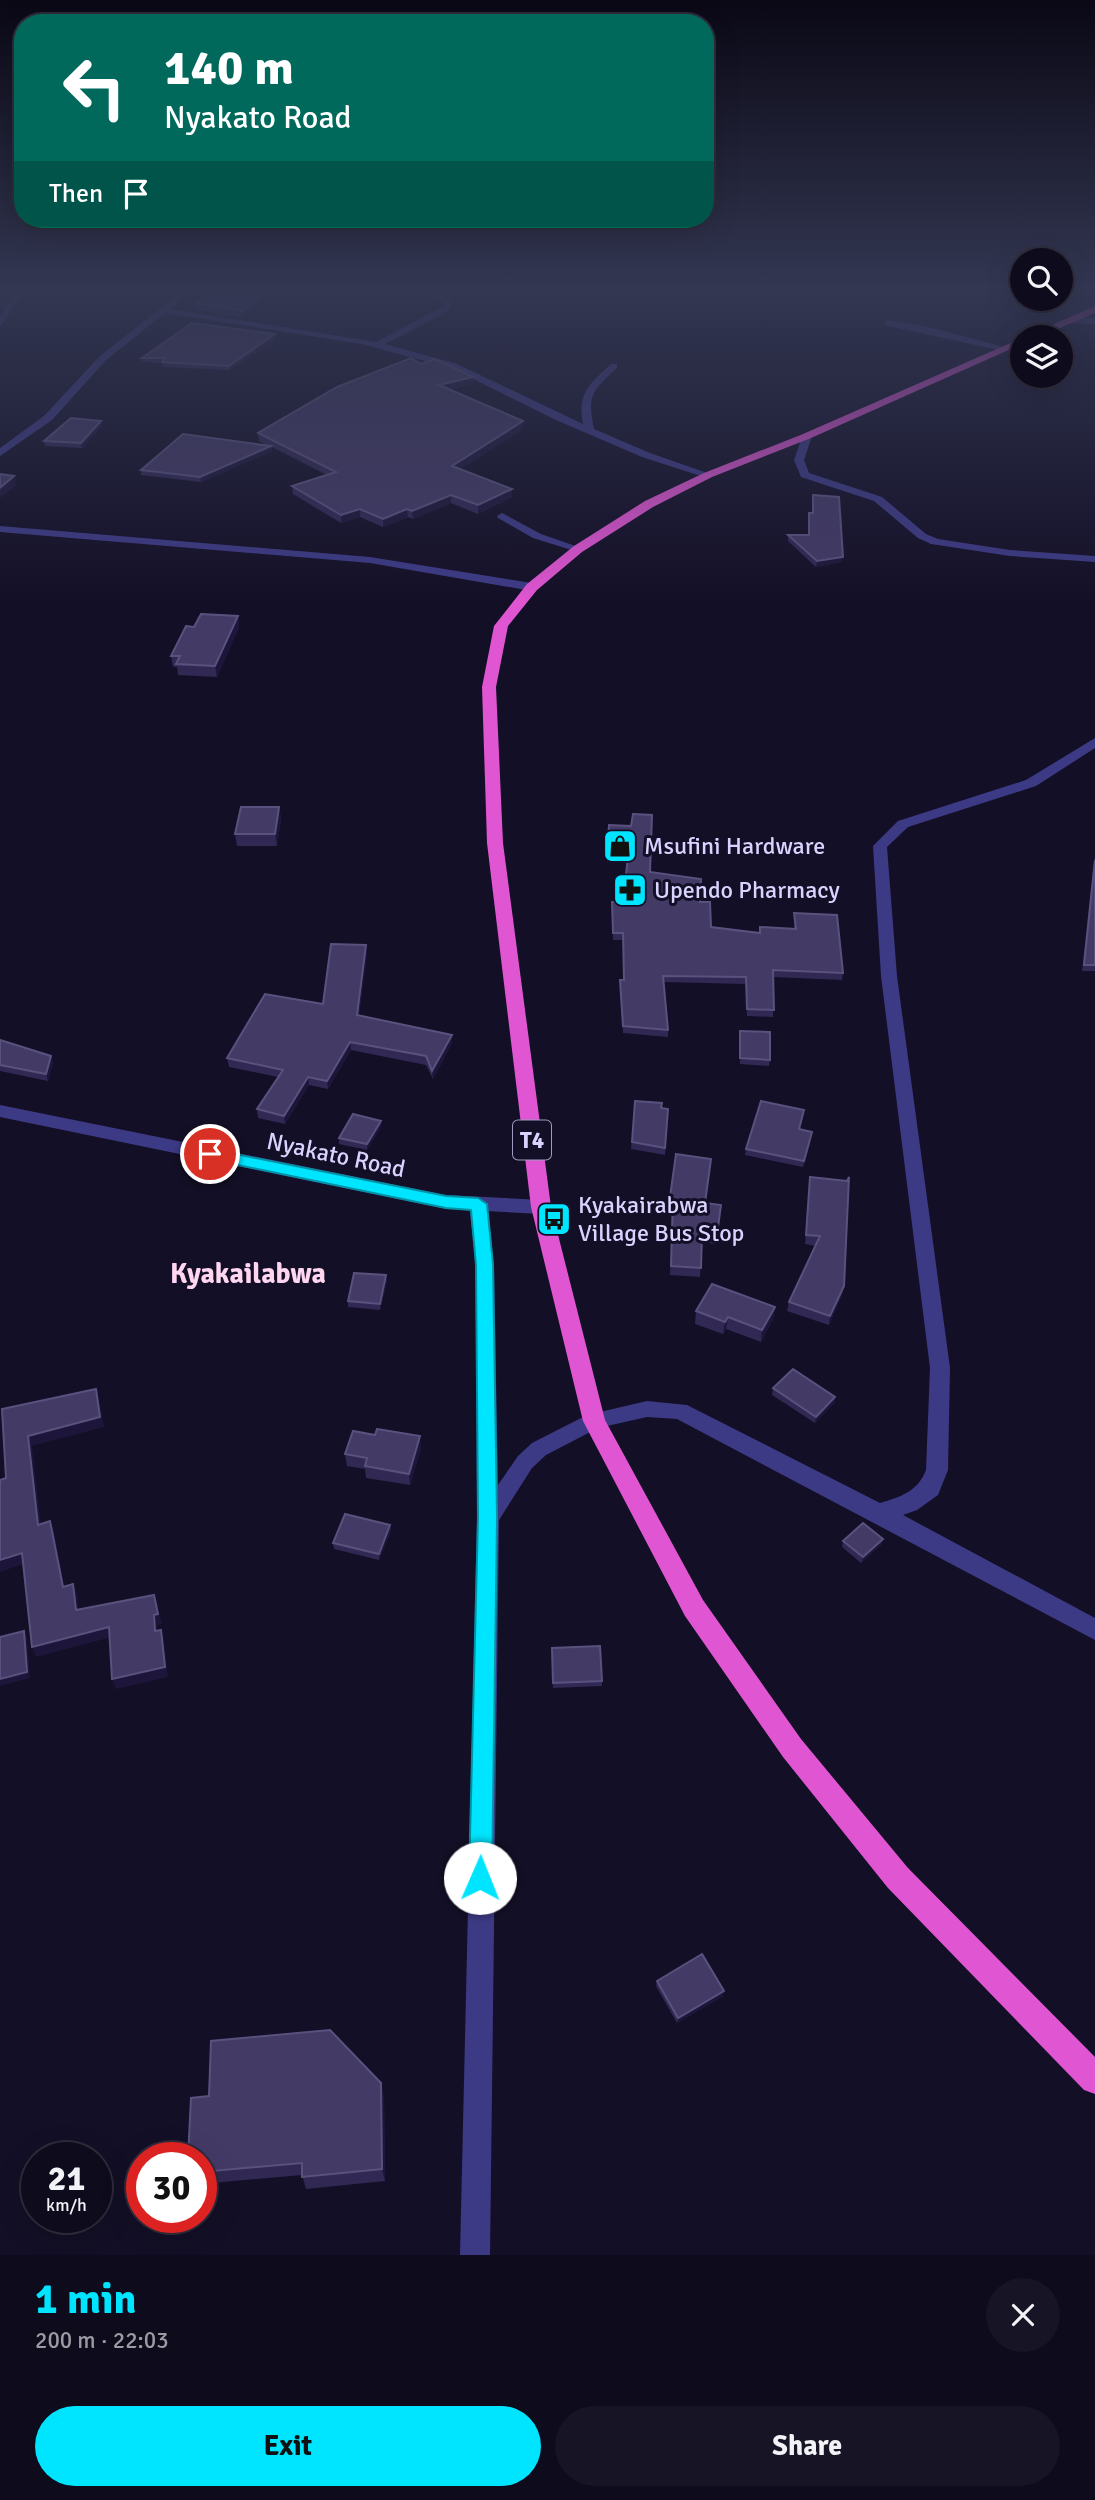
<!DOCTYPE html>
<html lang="en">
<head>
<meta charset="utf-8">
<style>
  :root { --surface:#0e0b1c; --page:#171425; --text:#f1f3f6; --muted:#9b9ba3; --line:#2e2b3b; --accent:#00e5ff }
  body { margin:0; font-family:Signika,sans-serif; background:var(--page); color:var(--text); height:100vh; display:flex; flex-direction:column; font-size:26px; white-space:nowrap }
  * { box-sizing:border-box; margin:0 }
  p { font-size:23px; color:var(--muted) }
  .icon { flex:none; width:38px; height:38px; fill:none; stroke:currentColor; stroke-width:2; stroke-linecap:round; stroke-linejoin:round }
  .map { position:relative; height:2255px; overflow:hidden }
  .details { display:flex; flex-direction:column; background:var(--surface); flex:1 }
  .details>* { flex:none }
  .hud { position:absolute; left:14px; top:14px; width:700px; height:214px; border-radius:28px; box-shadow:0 7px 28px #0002,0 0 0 2px var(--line); background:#00695c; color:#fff; overflow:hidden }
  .tools { position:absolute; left:1010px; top:248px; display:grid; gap:14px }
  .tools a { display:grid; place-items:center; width:63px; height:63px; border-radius:50%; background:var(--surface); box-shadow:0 7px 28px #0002,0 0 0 2px var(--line); font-size:35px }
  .speed { position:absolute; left:21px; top:2142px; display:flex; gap:14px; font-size:35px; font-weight:700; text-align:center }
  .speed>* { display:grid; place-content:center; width:91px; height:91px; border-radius:50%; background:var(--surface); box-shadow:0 7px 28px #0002,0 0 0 2px var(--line); line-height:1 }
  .speed small { font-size:18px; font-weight:400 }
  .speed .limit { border:10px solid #d22; background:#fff; color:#111 }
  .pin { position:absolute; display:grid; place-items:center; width:60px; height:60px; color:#fff; margin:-30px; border:4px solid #fff; border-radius:50%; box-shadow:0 2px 7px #0007 }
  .me { position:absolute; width:77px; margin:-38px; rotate:1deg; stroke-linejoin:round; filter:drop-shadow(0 0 5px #0008) }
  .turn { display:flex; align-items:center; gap:24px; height:147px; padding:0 35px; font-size:32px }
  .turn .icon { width:91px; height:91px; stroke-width:2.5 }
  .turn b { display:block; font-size:49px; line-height:60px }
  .then { display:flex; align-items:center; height:66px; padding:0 35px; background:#0003; gap:14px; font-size:26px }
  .round { display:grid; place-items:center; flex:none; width:74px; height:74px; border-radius:37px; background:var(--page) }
  .summary { display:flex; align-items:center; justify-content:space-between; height:119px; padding:0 35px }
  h1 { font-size:42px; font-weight:700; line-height:52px; color:var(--accent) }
  .button { display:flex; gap:14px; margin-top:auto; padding:14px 35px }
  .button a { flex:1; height:80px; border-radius:42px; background:var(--accent); color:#111; font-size:28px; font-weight:700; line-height:80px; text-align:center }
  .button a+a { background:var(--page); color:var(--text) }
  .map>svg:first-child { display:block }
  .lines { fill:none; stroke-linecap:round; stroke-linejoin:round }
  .minor { fill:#3d3a85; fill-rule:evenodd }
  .tertiary { fill:#3d3a85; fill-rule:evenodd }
  .trunk { fill:#e055d1; fill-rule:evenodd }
  .wall { fill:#312854 }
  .shaded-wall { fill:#1d163a }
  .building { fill:#433a66; stroke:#5a527e; stroke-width:2 }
  .route { fill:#00e5ff; stroke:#0095a6; stroke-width:2 }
  .labels { text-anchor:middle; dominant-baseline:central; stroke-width:6; stroke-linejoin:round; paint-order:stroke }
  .shield { fill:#130f26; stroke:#9e99be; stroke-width:2 }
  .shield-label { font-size:23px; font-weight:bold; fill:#d9d4ff }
  .poi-label { font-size:24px; fill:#d9d4ff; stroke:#130f26; text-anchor:start }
  .street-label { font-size:24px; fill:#d9d4ff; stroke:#130f26 }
  .quarter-label { font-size:28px; font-weight:bold; fill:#ffd6f0; stroke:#130f26 }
</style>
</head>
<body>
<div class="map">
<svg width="1095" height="2255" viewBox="0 0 1095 2255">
  <rect width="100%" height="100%" fill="#130f26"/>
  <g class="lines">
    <!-- minor -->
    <g class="minor">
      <path d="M 19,286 L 28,286 L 0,327 L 0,317 Z"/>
      <path d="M 188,286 L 198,286 L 171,309 L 376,342 L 442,307 L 444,303 L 426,286 L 435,286 L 453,303 L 448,311 L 385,344 L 457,364 L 583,424 C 577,394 589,384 611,364 L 617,364 L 617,368 C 592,391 587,395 594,429 L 650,453 L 713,475 L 704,477 L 642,457 L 556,420 L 451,368 L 362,344 L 165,313 L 106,360 L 52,420 L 0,456 L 0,448 L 44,416 L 100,356 Z"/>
      <path d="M 1067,318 L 1095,318 L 1095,324 L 1064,323 Z"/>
      <path d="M 887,320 L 925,326 L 1008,348 L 1003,351 L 884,325 Z"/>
      <path d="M 803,434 L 812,436 L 804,460 L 809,473 L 882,497 L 926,534 L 938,539 L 1010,550 L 1095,556 L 1095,562 L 1010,556 L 931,544 L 918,538 L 874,501 L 801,477 L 794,460 Z"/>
      <path d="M 502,513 L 541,534 L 584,549 L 578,552 L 533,538 L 498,518 L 497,516 Z"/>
      <path d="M 0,526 L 370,557 L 532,583 L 538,587 L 532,591 L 370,563 L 0,532 Z"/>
      <path d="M 1095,738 L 1095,748 L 1036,786 L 908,827 L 887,847 L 897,976 L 950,1368 L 948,1470 L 938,1495 L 917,1510 L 903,1515 L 1095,1618 L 1095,1640 L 677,1419 L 647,1417 L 598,1428 L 546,1455 L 532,1468 L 499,1520 L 490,2255 L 460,2255 L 477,1518 L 476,1265 L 469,1204 L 472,1199 L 484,1199 L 487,1204 L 494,1265 L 498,1485 L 518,1456 L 532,1443 L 587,1415 L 647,1401 L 687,1405 L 880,1503 C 901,1497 918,1491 926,1470 L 930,1368 L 881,976 L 873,846 L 898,821 L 1026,780 Z"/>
    </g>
    <!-- tertiary -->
    <path class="tertiary" d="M 0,1105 L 446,1195 L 541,1200 L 547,1202 L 550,1207 L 547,1212 L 541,1214 L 446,1209 L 0,1117 Z"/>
    <!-- trunk -->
    <path class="trunk" d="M 1095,306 L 1095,313 L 1036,338 L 1022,338 L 1022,344 L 811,438 L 712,477 L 653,507 L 582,552 L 537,590 L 508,626 L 496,687 L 503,843 L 551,1207 L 605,1420 L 703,1600 L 801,1739 L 908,1868 L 1095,2057 L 1095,2094 L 1084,2090 L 888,1888 L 783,1757 L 685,1616 L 583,1421 L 531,1207 L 487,843 L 482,687 L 494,626 L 527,584 L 574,546 L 645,501 L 704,473 L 803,434 Z"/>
  </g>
  <!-- wall -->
  <g class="wall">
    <path d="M 279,286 L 244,318 L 197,310 L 196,303 Z"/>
    <path d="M 280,286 L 311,286 L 306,290 Z"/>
    <path d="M 276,339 L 230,370 L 163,367 L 162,363 L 143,362 L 142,358 Z"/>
    <path d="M 421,364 L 473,377 L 473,384 L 450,390 L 523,429 L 460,469 L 512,497 L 478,514 L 451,503 L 413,519 L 408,517 L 383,527 L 360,517 L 341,523 L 293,494 L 292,486 L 327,475 L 272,447 L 272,451 L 201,482 L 141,475 L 141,470 L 269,446 L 259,441 L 258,433 Z"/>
    <path d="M 102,426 L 82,448 L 45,446 L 44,441 Z"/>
    <path d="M 809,513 L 842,562 L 816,567 L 788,541 L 788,535 L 809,535 Z"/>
    <path d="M 238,616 L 239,627 L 217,677 L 178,675 L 177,667 L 173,667 L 171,656 L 194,627 Z"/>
    <path d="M 279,807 L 281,819 L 277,846 L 237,846 L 235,834 Z"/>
    <path d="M 609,825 L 650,872 L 700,902 L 711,927 L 760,933 L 760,927 L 794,929 L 794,913 L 843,973 L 842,980 L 773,977 L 773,1017 L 747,1016 L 746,984 L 663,982 L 668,1030 L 668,1037 L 623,1033 L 620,987 L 620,980 L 623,980 L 623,940 L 613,940 L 612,909 L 623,902 L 627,863 L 607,862 Z"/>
    <path d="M 1095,857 L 1095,971 L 1082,971 L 1094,861 Z"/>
    <path d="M 367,953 L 359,1015 L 452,1043 L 433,1079 L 426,1065 L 351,1050 L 328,1089 L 309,1085 L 285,1124 L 258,1118 L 257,1109 L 278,1077 L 229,1067 L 227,1058 L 323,1004 Z"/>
    <path d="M 740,1031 L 770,1060 L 769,1066 L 740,1064 Z"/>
    <path d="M 0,1040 L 53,1062 L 48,1081 L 0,1071 Z"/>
    <path d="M 635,1101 L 661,1108 L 668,1109 L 665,1155 L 631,1149 Z"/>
    <path d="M 804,1110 L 800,1129 L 812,1132 L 803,1167 L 745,1155 L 746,1149 Z"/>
    <path d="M 381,1121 L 381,1127 L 367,1150 L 339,1144 L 339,1138 Z"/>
    <path d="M 810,1177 L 844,1286 L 842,1295 L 829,1325 L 787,1311 L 789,1302 L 816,1246 L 805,1244 Z"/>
    <path d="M 670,1197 L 721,1205 L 716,1244 L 702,1242 L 700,1277 L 670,1275 L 673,1206 L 669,1205 Z"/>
    <path d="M 386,1275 L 387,1281 L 380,1310 L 348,1307 L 348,1301 Z"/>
    <path d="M 775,1307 L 773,1319 L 761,1342 L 726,1329 L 723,1334 L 695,1324 L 696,1311 Z"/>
    <path d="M 773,1388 L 835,1397 L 834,1403 L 815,1423 L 772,1395 Z"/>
    <path d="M 421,1448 L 410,1485 L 366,1478 L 365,1469 L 347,1466 L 345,1454 Z"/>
    <path d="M 390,1525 L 391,1531 L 379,1560 L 334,1549 L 333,1543 Z"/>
    <path d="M 883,1539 L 881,1545 L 861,1563 L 842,1547 L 843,1541 Z"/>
    <path d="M 552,1648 L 602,1681 L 602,1686 L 553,1688 Z"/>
    <path d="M 657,1981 L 723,1996 L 677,2023 L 656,1986 Z"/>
    <path d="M 384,2096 L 385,2181 L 306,2189 L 302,2175 L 201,2184 L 201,2158 Z"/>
  </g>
  <!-- shaded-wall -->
  <g class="shaded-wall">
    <path d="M 270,286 L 279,286 L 244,318 L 243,311 Z"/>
    <path d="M 275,334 L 276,339 L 230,370 L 229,366 Z"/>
    <path d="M 473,377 L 473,384 L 440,393 L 439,385 Z"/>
    <path d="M 101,421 L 102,426 L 82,448 L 81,443 Z"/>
    <path d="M 523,421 L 523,429 L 452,474 L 452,466 Z"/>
    <path d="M 271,446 L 272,451 L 201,482 L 200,477 Z"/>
    <path d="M 14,476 L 16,485 L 0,498 L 0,488 Z"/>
    <path d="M 512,489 L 512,497 L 478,514 L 478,505 Z"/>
    <path d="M 451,495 L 451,503 L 413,519 L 412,511 Z"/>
    <path d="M 360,509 L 360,517 L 341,523 L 341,515 Z"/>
    <path d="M 407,509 L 408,517 L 383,527 L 383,519 Z"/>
    <path d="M 843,557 L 842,562 L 816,567 L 817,561 Z"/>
    <path d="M 238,616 L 239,627 L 217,677 L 215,666 Z"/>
    <path d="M 279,807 L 281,819 L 277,846 L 275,834 Z"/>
    <path d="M 366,945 L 367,953 L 358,1023 L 357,1015 Z"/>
    <path d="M 452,1035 L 452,1043 L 433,1079 L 432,1071 Z"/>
    <path d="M 350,1042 L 351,1050 L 328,1089 L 327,1081 Z"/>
    <path d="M 51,1056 L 53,1062 L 48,1081 L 46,1074 Z"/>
    <path d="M 308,1077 L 309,1085 L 285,1124 L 284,1116 Z"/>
    <path d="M 381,1121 L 381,1127 L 367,1150 L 367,1144 Z"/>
    <path d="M 386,1275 L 387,1281 L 380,1310 L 380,1304 Z"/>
    <path d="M 844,1286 L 842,1295 L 829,1325 L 830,1316 Z"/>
    <path d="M 775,1307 L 773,1319 L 761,1342 L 762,1330 Z"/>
    <path d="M 728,1317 L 726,1329 L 723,1334 L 725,1322 Z"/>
    <path d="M 96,1389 L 99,1400 L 104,1427 L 32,1446 L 42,1535 L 38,1525 L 28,1436 Z"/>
    <path d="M 835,1397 L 834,1403 L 815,1423 L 816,1417 Z"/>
    <path d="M 420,1436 L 421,1448 L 410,1485 L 409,1474 Z"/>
    <path d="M 50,1521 L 54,1531 L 66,1597 L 63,1587 Z"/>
    <path d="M 390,1525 L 391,1531 L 379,1560 L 379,1554 Z"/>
    <path d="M 883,1539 L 881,1545 L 861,1563 L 863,1557 Z"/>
    <path d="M 22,1553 L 26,1563 L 0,1572 L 0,1560 Z"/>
    <path d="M 73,1584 L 77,1594 L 79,1620 L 76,1610 Z"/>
    <path d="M 154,1595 L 162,1624 L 157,1625 L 158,1641 L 155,1631 Z"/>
    <path d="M 109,1627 L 112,1637 L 36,1657 L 32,1647 Z"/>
    <path d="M 161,1630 L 164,1640 L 168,1677 L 116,1689 L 112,1679 Z"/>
    <path d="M 24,1631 L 27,1637 L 30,1678 L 0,1686 L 0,1679 Z"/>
    <path d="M 724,1991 L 723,1996 L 677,2023 L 678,2018 Z"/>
    <path d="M 381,2083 L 384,2096 L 385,2181 L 382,2169 Z"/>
  </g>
  <!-- building -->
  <g class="building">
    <path d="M 223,286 L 270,286 L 243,311 L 196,303 Z"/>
    <path d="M 192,323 L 275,334 L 229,366 L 162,362 L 165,358 L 142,358 Z"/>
    <path d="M 411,358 L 421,364 L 435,359 L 473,377 L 439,385 L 523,421 L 452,466 L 512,489 L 478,505 L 451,495 L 412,511 L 407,509 L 383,519 L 360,509 L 341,515 L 292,486 L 336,472 L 258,433 L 337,387 Z"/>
    <path d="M 71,418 L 101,421 L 81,443 L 44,441 Z"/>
    <path d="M 183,434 L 271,446 L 200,477 L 141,470 Z"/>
    <path d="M 0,474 L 14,476 L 0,488 Z"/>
    <path d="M 813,495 L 839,497 L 843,557 L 817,561 L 788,535 L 809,535 L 809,513 L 813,513 Z"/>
    <path d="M 201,614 L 238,616 L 215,666 L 176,664 L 180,656 L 171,656 L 186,626 L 194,627 Z"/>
    <path d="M 241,807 L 279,807 L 275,834 L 235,834 Z"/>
    <path d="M 633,814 L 652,815 L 650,872 L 701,879 L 700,902 L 710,902 L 711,927 L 760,933 L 760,927 L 796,929 L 794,913 L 837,915 L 843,973 L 773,970 L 774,1010 L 747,1009 L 746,977 L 663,976 L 668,1030 L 623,1026 L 620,980 L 624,980 L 623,933 L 613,933 L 612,902 L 623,902 L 628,856 L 607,855 L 609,825 L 631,826 Z"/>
    <path d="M 1095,860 L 1095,965 L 1084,965 Z"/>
    <path d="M 331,944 L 366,945 L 357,1015 L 452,1035 L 432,1071 L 426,1056 L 350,1042 L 327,1081 L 308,1077 L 284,1116 L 257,1109 L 283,1070 L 227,1058 L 265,994 L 323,1004 Z"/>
    <path d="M 740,1031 L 770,1032 L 770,1060 L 740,1058 Z"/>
    <path d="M 0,1040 L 51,1056 L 46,1074 L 0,1065 Z"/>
    <path d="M 635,1101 L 662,1103 L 661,1108 L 668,1109 L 665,1148 L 632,1142 Z"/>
    <path d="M 761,1101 L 804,1110 L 799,1129 L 812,1132 L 804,1161 L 746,1149 Z"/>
    <path d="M 353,1114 L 381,1121 L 367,1144 L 339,1138 Z"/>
    <path d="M 676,1154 L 711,1159 L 705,1203 L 721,1205 L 717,1235 L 702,1233 L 701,1268 L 671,1266 L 673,1197 L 670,1197 Z"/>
    <path d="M 810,1177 L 847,1181 L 849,1177 L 844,1286 L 830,1316 L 789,1302 L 820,1236 L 806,1235 Z"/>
    <path d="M 354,1273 L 386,1275 L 380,1304 L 348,1301 Z"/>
    <path d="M 712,1284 L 775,1307 L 762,1330 L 728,1317 L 725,1322 L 696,1311 Z"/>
    <path d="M 793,1369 L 835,1397 L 816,1417 L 773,1388 Z"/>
    <path d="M 96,1389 L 100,1417 L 28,1436 L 38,1525 L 50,1521 L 63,1587 L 73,1584 L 76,1610 L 154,1595 L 158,1614 L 154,1615 L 155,1631 L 161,1630 L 165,1667 L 112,1679 L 109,1627 L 32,1647 L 22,1553 L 0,1560 L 0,1480 L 6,1478 L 2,1409 Z"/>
    <path d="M 377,1429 L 420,1436 L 409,1474 L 365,1466 L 367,1458 L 345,1454 L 353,1431 L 375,1435 Z"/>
    <path d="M 345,1514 L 390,1525 L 379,1554 L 333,1543 Z"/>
    <path d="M 863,1523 L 883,1539 L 863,1557 L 843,1541 Z"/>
    <path d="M 24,1631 L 27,1672 L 0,1679 L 0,1637 Z"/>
    <path d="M 600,1646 L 602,1681 L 553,1683 L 552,1648 Z"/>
    <path d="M 702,1954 L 724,1991 L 678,2018 L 657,1981 Z"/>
    <path d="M 330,2030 L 381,2083 L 382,2169 L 302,2177 L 302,2163 L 201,2172 L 201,2158 L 188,2158 L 191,2098 L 209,2096 L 211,2041 Z"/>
  </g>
  <!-- sky -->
  <linearGradient id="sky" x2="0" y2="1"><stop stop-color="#0a0815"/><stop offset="0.48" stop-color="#333752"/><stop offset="1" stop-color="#333752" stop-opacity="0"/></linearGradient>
  <rect width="1095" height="602" fill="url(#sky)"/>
  <!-- route -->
  <path class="route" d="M 210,1149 L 446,1196 L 478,1198 L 487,1204 L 493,1265 L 497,1518 L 492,1878 L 489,1886 L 480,1889 L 472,1886 L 469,1878 L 478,1518 L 476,1265 L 471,1210 L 446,1208 L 204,1158 L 202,1154 Z"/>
  <!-- icons -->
  <defs>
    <g id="shop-square" transform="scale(1.75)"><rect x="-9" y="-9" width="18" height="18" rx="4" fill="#00e5ff" stroke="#130f26"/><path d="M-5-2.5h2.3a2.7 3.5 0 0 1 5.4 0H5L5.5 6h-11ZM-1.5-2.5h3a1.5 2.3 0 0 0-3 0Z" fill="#111"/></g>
    <g id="pharmacy-square" transform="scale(1.75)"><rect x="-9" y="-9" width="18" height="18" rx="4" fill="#00e5ff" stroke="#130f26"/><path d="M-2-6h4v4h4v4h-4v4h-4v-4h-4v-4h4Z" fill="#111"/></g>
    <g id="bus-square" transform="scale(1.75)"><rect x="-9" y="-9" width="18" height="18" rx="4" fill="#00e5ff" stroke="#130f26"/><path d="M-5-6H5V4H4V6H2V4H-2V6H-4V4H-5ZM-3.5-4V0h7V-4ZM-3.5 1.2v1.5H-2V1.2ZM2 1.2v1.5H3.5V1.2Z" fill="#111"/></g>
  </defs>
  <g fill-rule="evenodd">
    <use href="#shop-square" x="620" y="846"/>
    <use href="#pharmacy-square" x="630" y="890"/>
    <use href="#bus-square" x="554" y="1219"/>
  </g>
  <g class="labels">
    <!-- shield labels -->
    <rect class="shield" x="513" y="1120.5" width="38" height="39" rx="5"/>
    <g class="shield-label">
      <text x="532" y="1140">T4</text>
    </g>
    <!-- poi labels -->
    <g class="poi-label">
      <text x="644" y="846">Msufini Hardware</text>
      <text x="654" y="890">Upendo Pharmacy</text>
      <text x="578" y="1205">Kyakairabwa<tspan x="578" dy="28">Village Bus Stop</tspan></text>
    </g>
    <!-- street labels -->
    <g class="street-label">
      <text transform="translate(336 1155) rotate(12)">Nyakato Road</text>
    </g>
    <!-- quarter labels -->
    <g class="quarter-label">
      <text x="248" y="1274">Kyakailabwa</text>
    </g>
  </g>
</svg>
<div class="tools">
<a><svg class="icon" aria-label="search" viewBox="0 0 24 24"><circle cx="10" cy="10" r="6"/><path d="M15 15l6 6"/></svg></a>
<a><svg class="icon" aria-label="layers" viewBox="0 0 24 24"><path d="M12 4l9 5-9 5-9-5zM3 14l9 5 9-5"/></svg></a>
</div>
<div class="speed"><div>21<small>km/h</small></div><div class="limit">30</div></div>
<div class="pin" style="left:210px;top:1154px;background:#d93025"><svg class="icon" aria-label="arrive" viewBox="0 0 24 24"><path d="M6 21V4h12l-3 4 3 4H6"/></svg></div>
<svg class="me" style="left:480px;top:1878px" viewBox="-20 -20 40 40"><circle r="19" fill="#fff"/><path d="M0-13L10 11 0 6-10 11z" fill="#00e5ff"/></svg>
<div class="hud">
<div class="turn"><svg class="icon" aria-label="left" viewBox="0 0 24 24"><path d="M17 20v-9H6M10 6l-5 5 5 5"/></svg><div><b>140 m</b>Nyakato Road</div></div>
<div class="then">Then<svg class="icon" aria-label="arrive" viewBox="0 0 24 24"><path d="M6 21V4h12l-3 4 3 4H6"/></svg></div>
</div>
</div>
<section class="details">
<div class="summary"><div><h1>1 min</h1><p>200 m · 22:03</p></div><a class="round"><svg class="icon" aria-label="close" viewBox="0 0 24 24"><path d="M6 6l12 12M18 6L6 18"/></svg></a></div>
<div class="button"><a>Exit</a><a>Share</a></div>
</section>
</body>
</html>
